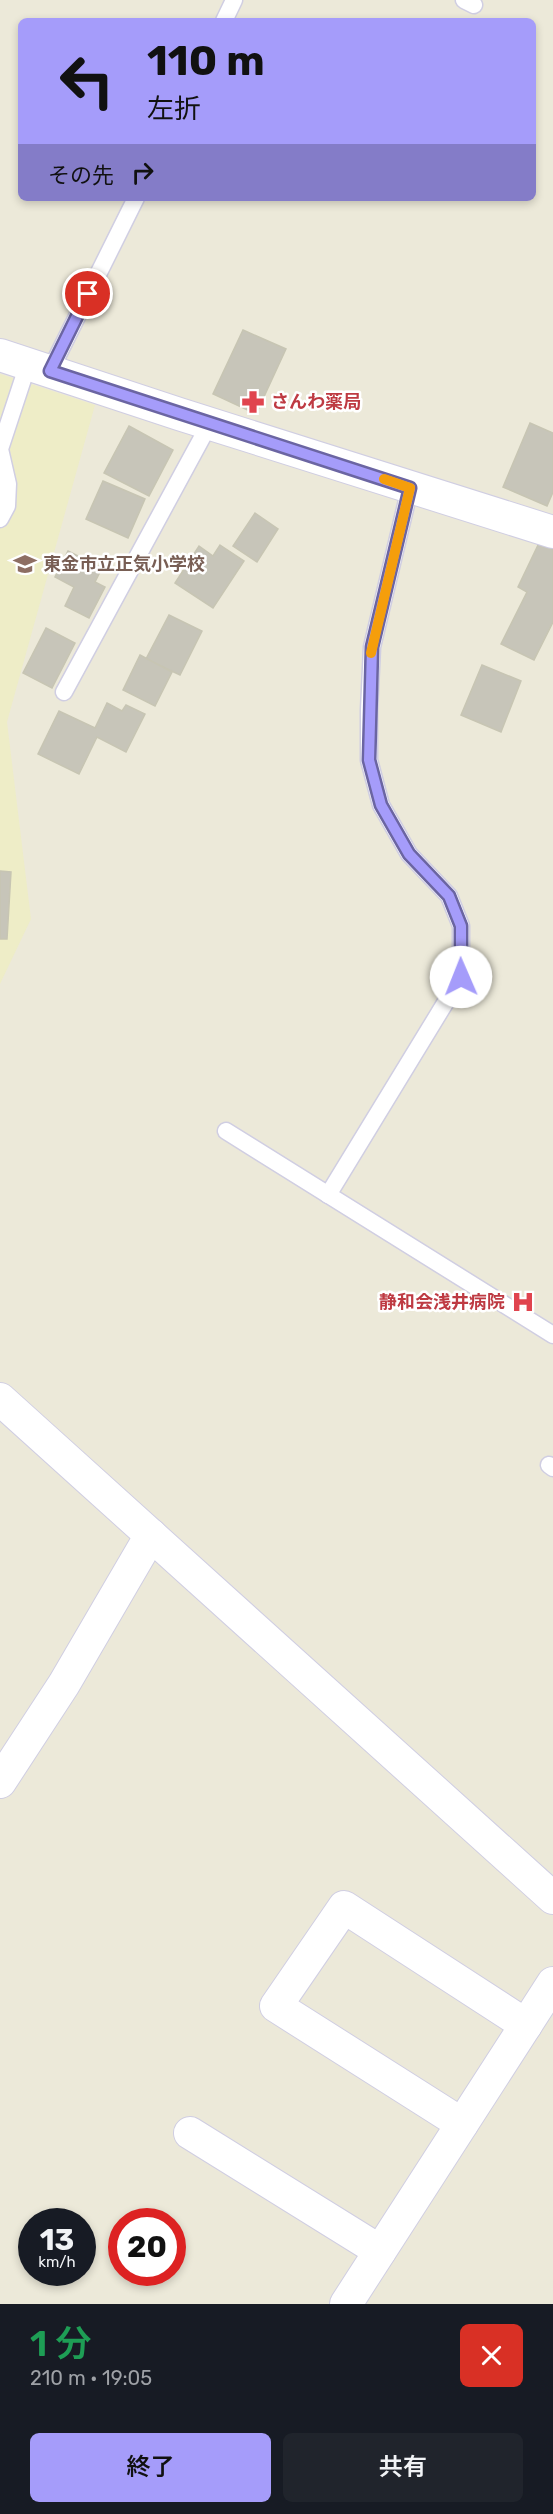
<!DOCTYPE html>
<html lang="ja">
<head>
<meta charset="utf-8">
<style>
  :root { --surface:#171b24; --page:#20242c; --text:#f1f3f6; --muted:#9ea1a6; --accent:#a59cfa }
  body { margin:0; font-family:Rubik,"Noto Sans JP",sans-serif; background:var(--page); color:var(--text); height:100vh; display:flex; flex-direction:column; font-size:22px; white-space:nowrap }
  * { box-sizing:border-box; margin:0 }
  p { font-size:20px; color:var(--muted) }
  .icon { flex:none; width:33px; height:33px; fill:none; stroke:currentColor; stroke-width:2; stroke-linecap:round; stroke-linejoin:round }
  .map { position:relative; height:2304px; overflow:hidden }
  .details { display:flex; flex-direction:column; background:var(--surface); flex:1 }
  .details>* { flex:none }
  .guide { position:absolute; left:18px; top:18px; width:518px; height:183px; border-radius:9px; box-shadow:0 3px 9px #0003; background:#a59cfa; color:#111; overflow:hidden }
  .speed { position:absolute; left:18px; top:2208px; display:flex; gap:12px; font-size:30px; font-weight:700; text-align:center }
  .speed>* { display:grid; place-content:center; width:78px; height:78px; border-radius:50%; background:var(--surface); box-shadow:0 3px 9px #0003; line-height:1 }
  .speed small { font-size:15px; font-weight:400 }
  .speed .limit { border:9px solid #d22; background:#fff; color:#111 }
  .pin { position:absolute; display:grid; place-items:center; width:51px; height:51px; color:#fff; margin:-26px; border:3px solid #fff; border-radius:50%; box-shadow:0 2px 6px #0007 }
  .me { position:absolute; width:66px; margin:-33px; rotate:359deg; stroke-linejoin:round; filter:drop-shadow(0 0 4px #0008) }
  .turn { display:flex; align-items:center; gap:21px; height:126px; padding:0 30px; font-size:27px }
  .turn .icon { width:78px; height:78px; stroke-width:2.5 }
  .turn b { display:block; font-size:42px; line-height:51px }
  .then { display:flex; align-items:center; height:57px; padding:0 30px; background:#0003; gap:12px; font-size:22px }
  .round { display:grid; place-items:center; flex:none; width:63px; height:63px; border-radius:9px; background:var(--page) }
  .summary { display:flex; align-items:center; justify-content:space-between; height:102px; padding:0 30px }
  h1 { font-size:36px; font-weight:600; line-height:45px; color:#1e9e55 }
  .action { display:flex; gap:12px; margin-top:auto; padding:12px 30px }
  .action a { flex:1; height:69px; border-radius:9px; background:var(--accent); color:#111; font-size:24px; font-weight:600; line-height:69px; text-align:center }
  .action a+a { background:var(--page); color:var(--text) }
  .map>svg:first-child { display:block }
  .education { fill:#eeedc7 }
  .building { fill:#c7c5b9; stroke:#c7c5b3; stroke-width:1.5 }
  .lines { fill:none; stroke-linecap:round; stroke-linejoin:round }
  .service-casing { stroke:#d0cee2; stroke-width:19 }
  .minor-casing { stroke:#d0cee2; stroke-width:34 }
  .service { stroke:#fff; stroke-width:16 }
  .minor { stroke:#fff; stroke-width:32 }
  .route-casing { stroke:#6b65a2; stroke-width:15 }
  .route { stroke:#a59cfa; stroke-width:10 }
  .slow { stroke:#f59e0b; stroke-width:10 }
  .labels { text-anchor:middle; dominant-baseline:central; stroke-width:5; stroke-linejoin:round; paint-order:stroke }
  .health-label { font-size:18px; font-weight:bold; fill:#be3a42; stroke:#fff; text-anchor:start }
  .education-label { font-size:18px; font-weight:bold; fill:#785e54; stroke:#fff; text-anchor:start }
</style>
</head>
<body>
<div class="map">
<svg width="553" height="2304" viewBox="0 0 553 2304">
  <rect width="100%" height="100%" fill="#ece9d9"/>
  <!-- education -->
  <path class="education" d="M 0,374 L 95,405 L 7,722 L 31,919 L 0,984 Z"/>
  <!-- building -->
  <g class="building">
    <path d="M 243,330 L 286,349 L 256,414 L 213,394 Z"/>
    <path d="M 530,423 L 553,433 L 553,492 L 547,506 L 503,487 Z"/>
    <path d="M 129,426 L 173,450 L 149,496 L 104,473 Z"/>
    <path d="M 103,481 L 145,499 L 128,538 L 86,519 Z"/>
    <path d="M 255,513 L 278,529 L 257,562 L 233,546 Z"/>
    <path d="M 539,543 L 553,549 L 553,622 L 534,660 L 501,644 L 527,592 L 518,587 Z"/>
    <path d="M 220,545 L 244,561 L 213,608 L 175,583 L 199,546 L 213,556 Z"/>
    <path d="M 68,551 L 102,568 L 95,582 L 105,587 L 89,618 L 65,606 L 74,587 L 55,577 Z"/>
    <path d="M 169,615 L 202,631 L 180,675 L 146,659 Z"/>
    <path d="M 46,628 L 75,643 L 52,688 L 23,673 Z"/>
    <path d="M 140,655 L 172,672 L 155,706 L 123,690 Z"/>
    <path d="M 482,665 L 521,681 L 501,732 L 461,715 Z"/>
    <path d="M 107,703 L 122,711 L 126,705 L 145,714 L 126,752 L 97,737 L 79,774 L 38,754 L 59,711 L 95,728 Z"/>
    <path d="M 0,871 L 11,872 L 7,939 L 0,939 Z"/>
  </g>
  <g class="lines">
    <!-- service casing -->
    <g class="service-casing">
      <g id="service">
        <path d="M 464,0 L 474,5"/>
        <path d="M 224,21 L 234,0"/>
        <path d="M 50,371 L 136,198"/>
        <path d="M 0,519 L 7,506 L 8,484 L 0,449 L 28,364"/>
        <path d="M 64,692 L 210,423"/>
        <path d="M 226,1131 L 553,1335"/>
        <path d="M 328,1195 L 461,977 L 461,926 L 449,896 L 409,854 L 381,805 L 369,760 L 369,710 L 372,647 L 410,488"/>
        <path d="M 549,1465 L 553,1468"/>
      </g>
    </g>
    <!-- minor casing -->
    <g class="minor-casing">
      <g id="minor">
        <path d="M 0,355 L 179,414 L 553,532"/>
        <path d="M 0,1399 L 553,1898"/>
        <path d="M 0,1782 L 64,1684 L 151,1535"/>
        <path d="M 462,2124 L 276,2006 L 344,1907 L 526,2025"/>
        <path d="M 190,2133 L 380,2251"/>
        <path d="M 346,2304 L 553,1983"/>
      </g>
    </g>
    <!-- service -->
    <use href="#service" class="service"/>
    <!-- minor -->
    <use href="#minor" class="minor"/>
  </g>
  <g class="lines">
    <!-- route casing -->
    <g class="route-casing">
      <path id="route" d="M 88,294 L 50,371 L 410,488 L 372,647 L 369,760 L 381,805 L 409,854 L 449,896 L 461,926 L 461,977"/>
    </g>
    <!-- route -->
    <use href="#route" class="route"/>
    <!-- slow -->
    <path class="slow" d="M 371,653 L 410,488 L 384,479"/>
  </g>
  <!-- icons -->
  <defs>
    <g id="pharmacy-bare" transform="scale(1.8)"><path d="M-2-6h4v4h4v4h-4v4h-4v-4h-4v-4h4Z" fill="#e0444e" stroke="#fff" stroke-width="2.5" paint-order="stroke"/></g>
    <g id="school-bare" transform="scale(1.8)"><path d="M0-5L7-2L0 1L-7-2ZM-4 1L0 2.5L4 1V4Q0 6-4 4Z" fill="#8d6e63" stroke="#fff" stroke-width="2.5" paint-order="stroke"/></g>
    <g id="hospital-bare" transform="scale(1.8)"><path d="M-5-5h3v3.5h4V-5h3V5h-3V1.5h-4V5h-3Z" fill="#e0444e" stroke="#fff" stroke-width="2.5" paint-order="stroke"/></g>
  </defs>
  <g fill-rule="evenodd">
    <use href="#pharmacy-bare" x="253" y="402"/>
    <use href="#school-bare" x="25" y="564"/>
    <use href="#hospital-bare" x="523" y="1302"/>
  </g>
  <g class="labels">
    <!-- health labels -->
    <g class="health-label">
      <text x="271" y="402">さんわ薬局</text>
      <text x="505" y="1302" text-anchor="end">静和会浅井病院</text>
    </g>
    <!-- education labels -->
    <g class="education-label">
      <text x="43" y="564">東金市立正気小学校</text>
    </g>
  </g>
</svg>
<div class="speed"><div>13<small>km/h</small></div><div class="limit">20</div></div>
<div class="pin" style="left:88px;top:294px;background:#d93025"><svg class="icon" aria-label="arrive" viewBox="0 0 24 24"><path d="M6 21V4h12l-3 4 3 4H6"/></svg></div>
<svg class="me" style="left:461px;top:977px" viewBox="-20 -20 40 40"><circle r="19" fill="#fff"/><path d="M0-13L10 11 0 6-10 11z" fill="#a59cfa"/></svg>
<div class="guide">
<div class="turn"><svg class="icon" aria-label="left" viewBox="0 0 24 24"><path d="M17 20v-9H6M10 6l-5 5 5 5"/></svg><div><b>110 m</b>左折</div></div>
<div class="then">その先<svg class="icon" aria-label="right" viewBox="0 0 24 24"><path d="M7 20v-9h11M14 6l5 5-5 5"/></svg></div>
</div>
</div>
<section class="details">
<div class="summary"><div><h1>1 分</h1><p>210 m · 19:05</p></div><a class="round" style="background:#d93025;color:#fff"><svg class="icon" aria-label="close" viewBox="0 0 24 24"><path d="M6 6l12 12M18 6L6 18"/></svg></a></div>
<div class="action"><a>終了</a><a>共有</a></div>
</section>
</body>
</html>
